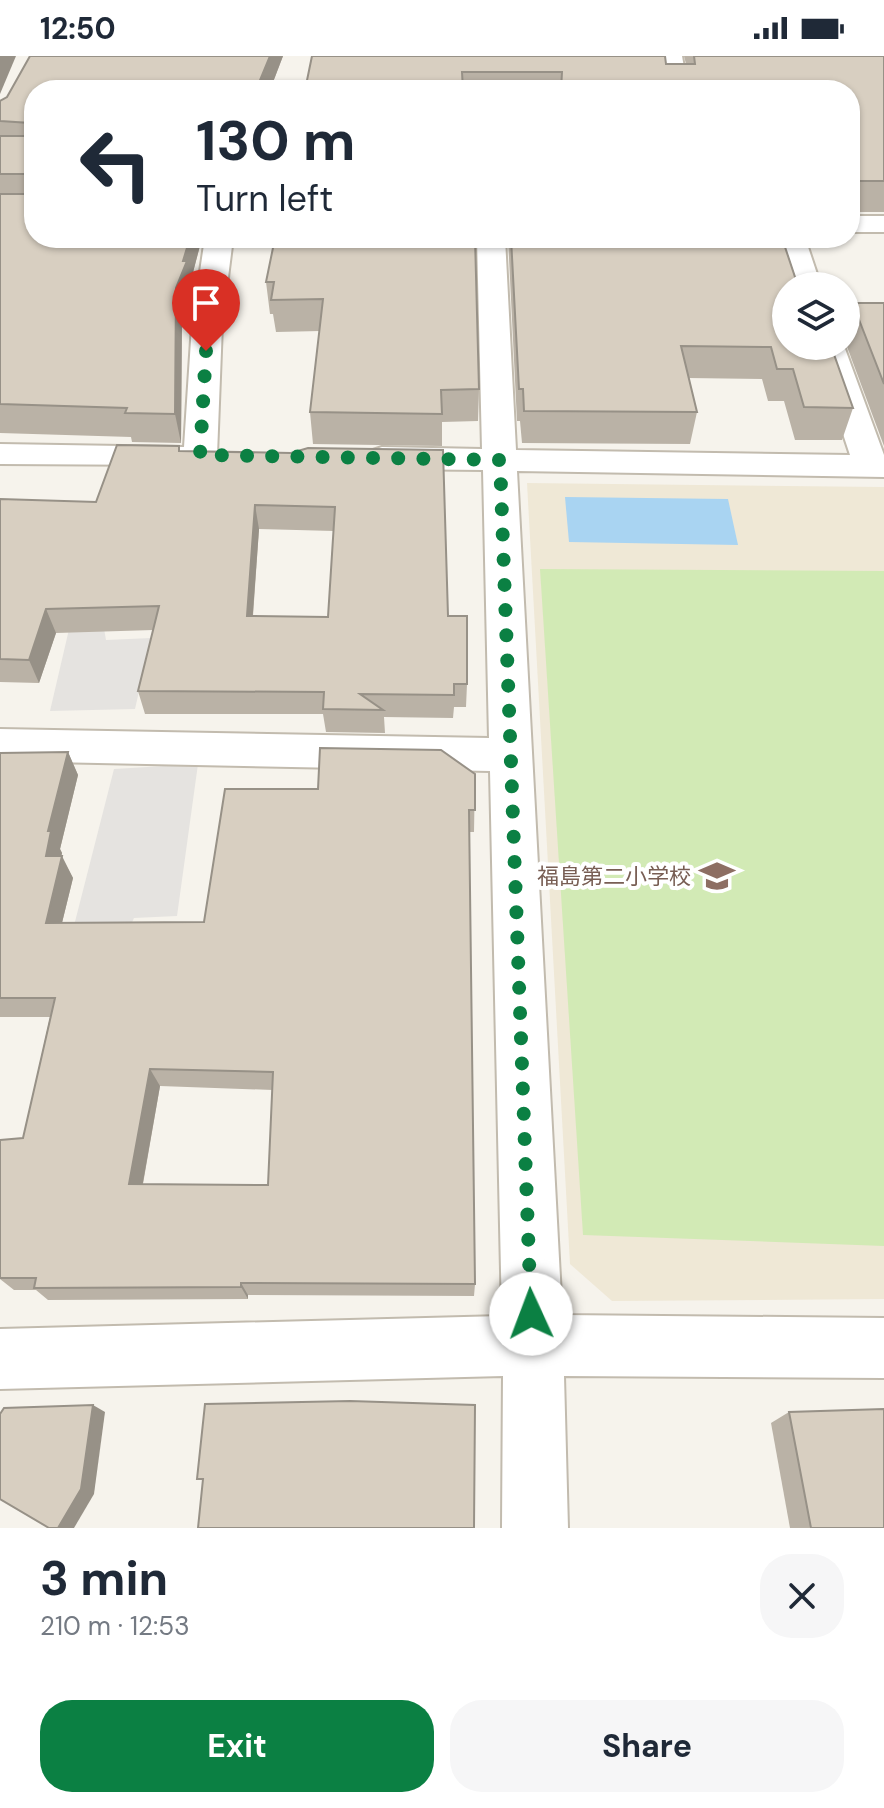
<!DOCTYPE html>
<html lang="en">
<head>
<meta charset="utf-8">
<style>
  :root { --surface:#fff; --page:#f6f6f7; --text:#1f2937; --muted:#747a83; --accent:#0b8043 }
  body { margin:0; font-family:"DM Sans","Noto Sans JP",sans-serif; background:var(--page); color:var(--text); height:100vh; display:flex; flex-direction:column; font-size:30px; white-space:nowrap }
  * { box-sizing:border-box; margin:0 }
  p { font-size:26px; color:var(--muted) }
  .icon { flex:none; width:44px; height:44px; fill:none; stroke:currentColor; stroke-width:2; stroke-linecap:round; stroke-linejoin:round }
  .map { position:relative; height:1472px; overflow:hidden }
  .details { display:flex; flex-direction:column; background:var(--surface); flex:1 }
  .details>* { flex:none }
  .guide { position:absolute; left:24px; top:24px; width:836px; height:168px; border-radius:32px; box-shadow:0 2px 6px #0004; background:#fff; color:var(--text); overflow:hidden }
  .buttons { position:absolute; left:772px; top:216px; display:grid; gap:16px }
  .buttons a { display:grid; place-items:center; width:88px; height:88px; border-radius:50%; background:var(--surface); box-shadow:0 2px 6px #0004; font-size:40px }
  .pin { position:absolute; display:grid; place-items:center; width:68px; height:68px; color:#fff; margin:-82px -34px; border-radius:50% 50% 50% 0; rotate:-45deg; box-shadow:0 0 8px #0007 }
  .pin .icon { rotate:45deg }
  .me { position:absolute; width:88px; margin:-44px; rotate:358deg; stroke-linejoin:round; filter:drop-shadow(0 0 6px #0008) }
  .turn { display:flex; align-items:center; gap:28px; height:168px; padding:0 40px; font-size:36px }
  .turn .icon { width:104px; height:104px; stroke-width:2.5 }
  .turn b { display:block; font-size:56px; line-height:68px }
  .round { display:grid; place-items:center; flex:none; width:84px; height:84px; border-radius:32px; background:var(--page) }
  .overview { display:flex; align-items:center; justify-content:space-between; height:136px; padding:0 40px }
  h1 { font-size:48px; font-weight:700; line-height:60px }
  .cta { display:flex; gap:16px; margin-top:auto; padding:16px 40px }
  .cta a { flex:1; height:92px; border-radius:32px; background:var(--accent); color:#fff; font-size:32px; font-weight:700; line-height:92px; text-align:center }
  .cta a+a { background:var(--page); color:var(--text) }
  .status { display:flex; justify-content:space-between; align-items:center; height:56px; padding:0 40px; background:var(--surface); direction:ltr }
  .status svg { height:22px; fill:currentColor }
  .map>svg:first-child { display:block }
  .education { fill:#efe8d6 }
  .green { fill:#d2eab5 }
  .parking { fill:#e5e3e0 }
  .water { fill:#a9d4f2 }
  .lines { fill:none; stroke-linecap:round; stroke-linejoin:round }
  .minor-casing { stroke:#c2bbae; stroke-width:4 }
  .minor { fill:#fff; fill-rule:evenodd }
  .wall { fill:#bab2a6; fill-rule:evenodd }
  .shaded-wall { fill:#979187 }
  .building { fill:#d8cfc1; stroke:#979187; stroke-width:2; fill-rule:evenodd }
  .route { stroke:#0b8043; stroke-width:14; stroke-dasharray:0 25.2 }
  .labels { text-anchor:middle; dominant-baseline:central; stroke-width:8; stroke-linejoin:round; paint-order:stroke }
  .education-label { font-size:22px; fill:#785e54; stroke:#fff; text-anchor:end }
</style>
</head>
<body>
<div class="status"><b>12:50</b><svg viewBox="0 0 49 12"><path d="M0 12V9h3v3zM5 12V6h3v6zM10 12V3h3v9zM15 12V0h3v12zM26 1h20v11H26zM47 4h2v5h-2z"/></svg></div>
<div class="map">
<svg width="884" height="1472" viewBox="0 0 884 1472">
  <rect width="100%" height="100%" fill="#f6f3ec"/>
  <!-- education -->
  <path class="education" d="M 527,427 L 884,431 L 884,1243 L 612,1245 L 570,1208 Z"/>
  <!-- green -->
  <path class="green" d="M 540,513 L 884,515 L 884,1190 L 583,1179 Z"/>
  <!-- parking -->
  <g class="parking">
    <path d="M 103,567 L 106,584 L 151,582 L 135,653 L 50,655 L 70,569 Z"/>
    <path d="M 198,708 L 177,860 L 134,862 L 97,944 L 55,944 L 114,713 Z"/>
  </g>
  <!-- water -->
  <path class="water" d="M 565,441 L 728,443 L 738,489 L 569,486 Z"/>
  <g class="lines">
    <!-- minor casing -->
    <g class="minor-casing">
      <g id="minor">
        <path d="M 660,0 L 682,0 L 688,34 L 664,34 Z"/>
        <rect x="850" y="160" width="34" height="16"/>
        <path d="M 205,182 L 233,182 L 222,269 L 217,399 L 212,406 C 197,410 188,406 174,409 L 0,408 L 0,388 L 184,391 L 192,269 Z"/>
        <path d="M 477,182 L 505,182 L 516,394 L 850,399 L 814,290 L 844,290 L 884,399 L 884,421 L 517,415 L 562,1259 L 884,1262 L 884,1322 L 564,1320 L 568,1472 L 502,1472 L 503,1320 L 0,1333 L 0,1273 L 502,1260 L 490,715 L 0,705 L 0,673 L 489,682 L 483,414 L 382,413 L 370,409 L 365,402 L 370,395 L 382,391 L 482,393 Z"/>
        <path d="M 777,182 L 805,182 L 821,230 L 793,230 Z"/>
      </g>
    </g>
    <!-- minor -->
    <use href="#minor" class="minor"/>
  </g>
  <!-- wall -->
  <g class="wall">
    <path d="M 30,0 L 283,0 L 270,34 L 34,34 L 202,182 L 191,224 L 193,233 L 182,261 L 181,387 L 132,386 L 131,381 L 0,377 L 0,45 L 7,41 Z"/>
    <path d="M 312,0 L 666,8 L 686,8 L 684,0 L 884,0 L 884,156 L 850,156 L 850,34 L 305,34 Z"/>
    <path d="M 275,182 L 479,333 L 478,365 L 442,366 L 442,390 L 313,388 L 310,356 L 320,275 L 276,276 L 273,258 L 270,258 L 266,226 Z"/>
    <path d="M 508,182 L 782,182 L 786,230 L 853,352 L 842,384 L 795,384 L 784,345 L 768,345 L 762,323 L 688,322 L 697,356 L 690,388 L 522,387 L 520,365 L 517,365 Z"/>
    <path d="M 846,247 L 884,247 L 884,390 L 846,288 Z"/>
    <path d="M 179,390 L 180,395 L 291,397 L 448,560 L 467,628 L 466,651 L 454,651 L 453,662 L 384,661 L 385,677 L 326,676 L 323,658 L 145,658 L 138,635 L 153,574 L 56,577 L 39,627 L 0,626 L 0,443 L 96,446 ZM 259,473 L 334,475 L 328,561 L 253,560 Z"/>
    <path d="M 68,696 L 78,719 L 60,793 L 62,797 L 61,800 L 73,822 L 62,867 L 204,866 L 318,733 L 475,718 L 474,776 L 469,776 L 475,1228 L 474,1240 L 248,1239 L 248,1243 L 48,1244 L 36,1234 L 14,1234 L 0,1223 L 0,1084 L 23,1082 L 50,961 L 0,961 L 0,697 ZM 160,1030 L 273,1034 L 268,1129 L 143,1128 Z"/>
    <path d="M 789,1356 L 884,1472 L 790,1472 L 771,1367 Z"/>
  </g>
  <!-- shaded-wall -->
  <g class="shaded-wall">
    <path d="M 0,0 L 16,0 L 0,38 Z"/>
    <path d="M 270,0 L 283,0 L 270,34 L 256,34 Z"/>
    <path d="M 190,182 L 202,182 L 191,224 L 193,233 L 182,261 L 181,387 L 175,358 L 176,232 Z"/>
    <path d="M 255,449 L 259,473 L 251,583 L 247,560 Z"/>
    <path d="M 46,553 L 56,577 L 39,627 L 29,604 Z"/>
    <path d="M 68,696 L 78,719 L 60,793 L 62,797 L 59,812 L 62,800 L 73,822 L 57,887 L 46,867 L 46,800 L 48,775 Z"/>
    <path d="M 150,1013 L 160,1030 L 140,1143 L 129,1128 Z"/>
    <path d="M 241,1227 L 248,1239 L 248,1243 L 241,1231 Z"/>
    <path d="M 93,1349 L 105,1356 L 94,1438 L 74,1472 L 58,1472 Z"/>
  </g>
  <!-- building -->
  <g class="building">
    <path d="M 30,0 L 270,0 L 256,34 L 34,34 L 34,182 L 190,182 L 183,205 L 187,205 L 176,232 L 175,358 L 125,357 L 127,352 L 0,348 L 0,138 L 28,138 L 28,118 L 0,118 L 0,80 L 27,80 L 30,67 L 0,65 L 0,45 L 7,41 Z"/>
    <path d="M 312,0 L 665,0 L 666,8 L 695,8 L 694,0 L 884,0 L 884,125 L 850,125 L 850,34 L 561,34 L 562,16 L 462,16 L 463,34 L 305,34 Z"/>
    <path d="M 275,182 L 475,182 L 479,333 L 441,334 L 442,358 L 310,356 L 323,243 L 271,244 L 274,226 L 266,226 Z"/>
    <path d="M 511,182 L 782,182 L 798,230 L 786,230 L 786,290 L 831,290 L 853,352 L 804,351 L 793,313 L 777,313 L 771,291 L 681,290 L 697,356 L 524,355 L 523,333 L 519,333 Z"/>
    <path d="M 846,247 L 884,247 L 884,328 L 856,256 L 846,256 Z"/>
    <path d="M 117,389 L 179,390 L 179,395 L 291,397 L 308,392 L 443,394 L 448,560 L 467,560 L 467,628 L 454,628 L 454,639 L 360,638 L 383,654 L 323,653 L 324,636 L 138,635 L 159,550 L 46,553 L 29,604 L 0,603 L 0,443 L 96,446 ZM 255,449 L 335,451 L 328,561 L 247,560 Z"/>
    <path d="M 320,692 L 441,694 L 475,718 L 475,754 L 469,754 L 475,1228 L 241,1227 L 241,1231 L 34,1232 L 36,1222 L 0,1222 L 0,1084 L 23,1082 L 55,942 L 0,942 L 0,697 L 68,696 L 48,775 L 51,775 L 46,800 L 62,800 L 46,867 L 204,866 L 225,733 L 318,733 ZM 150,1013 L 273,1016 L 268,1129 L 129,1128 Z"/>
    <path d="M 350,1345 L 475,1349 L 474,1472 L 198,1472 L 203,1423 L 197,1423 L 205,1348 Z"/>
    <path d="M 93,1349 L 81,1433 L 58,1472 L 49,1472 L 0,1443 L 0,1358 L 4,1352 Z"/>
    <path d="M 884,1353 L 884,1472 L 811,1472 L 789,1356 Z"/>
  </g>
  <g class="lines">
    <!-- route -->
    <path class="route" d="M 206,295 L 200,399 L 500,404 L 531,1258"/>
  </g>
  <!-- icons -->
  <defs>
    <g id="school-bare" transform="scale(2.76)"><path d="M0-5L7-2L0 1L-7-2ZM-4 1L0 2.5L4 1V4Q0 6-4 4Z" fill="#8d6e63" stroke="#fff" stroke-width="2.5" paint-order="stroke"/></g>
  </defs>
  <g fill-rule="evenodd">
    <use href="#school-bare" x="717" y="820"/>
  </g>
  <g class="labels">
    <!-- education labels -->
    <g class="education-label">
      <text x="691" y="820">福島第二小学校</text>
    </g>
  </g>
</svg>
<div class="buttons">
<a><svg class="icon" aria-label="layers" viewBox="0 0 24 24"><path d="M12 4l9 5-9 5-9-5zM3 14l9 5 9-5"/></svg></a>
</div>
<div class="pin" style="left:206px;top:295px;background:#d93025"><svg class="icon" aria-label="arrive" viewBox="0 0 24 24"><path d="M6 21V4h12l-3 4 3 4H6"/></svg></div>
<svg class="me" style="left:531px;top:1258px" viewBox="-20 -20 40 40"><circle r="19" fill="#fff"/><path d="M0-13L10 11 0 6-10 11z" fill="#0b8043"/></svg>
<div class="guide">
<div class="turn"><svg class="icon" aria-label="left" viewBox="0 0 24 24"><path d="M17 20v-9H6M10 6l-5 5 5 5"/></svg><div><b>130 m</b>Turn left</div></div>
</div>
</div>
<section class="details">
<div class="overview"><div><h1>3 min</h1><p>210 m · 12:53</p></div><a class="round"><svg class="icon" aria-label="close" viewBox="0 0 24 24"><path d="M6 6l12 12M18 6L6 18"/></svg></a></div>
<div class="cta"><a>Exit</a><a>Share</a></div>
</section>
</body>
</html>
